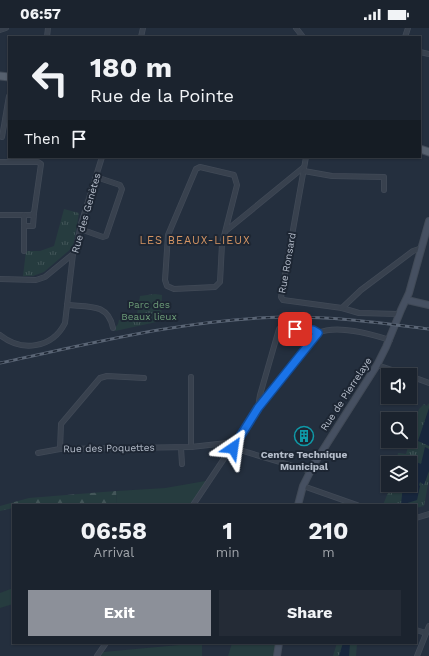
<!DOCTYPE html>
<html lang="en">
<head>
<meta charset="utf-8">
<style>
  :root { --surface:#1b232e; --page:#242b36; --text:#f1f3f6; --muted:#a0a4aa; --line:#39404a; --accent:#8c9099 }
  body { margin:0; font-family:"Work Sans",sans-serif; background:var(--page); color:var(--text); height:100vh; display:flex; flex-direction:column; font-size:15px; white-space:nowrap }
  * { box-sizing:border-box; margin:0 }
  p { font-size:13px; color:var(--muted) }
  .icon { flex:none; width:22px; height:22px; fill:none; stroke:currentColor; stroke-width:2; stroke-linecap:round; stroke-linejoin:round }
  .map { position:relative; flex:1; overflow:hidden }
  .panel { position:absolute; left:12px; top:476px; width:405px; height:140px; display:flex; flex-direction:column; background:var(--surface); border-radius:0px; box-shadow:0 1px 3px #0004,0 0 0 1px var(--line) }
  .panel>* { flex:none }
  .guide { position:absolute; left:8px; top:8px; width:413px; height:122px; border-radius:0px; box-shadow:0 1px 3px #0004,0 0 0 1px var(--line); background:#1b232e; color:var(--text); overflow:hidden }
  .buttons { position:absolute; left:381px; top:340px; display:grid; gap:8px }
  .buttons a { display:grid; place-items:center; width:36px; height:36px; border-radius:0px; background:var(--surface); box-shadow:0 1px 3px #0004,0 0 0 1px var(--line); font-size:20px }
  .pin { position:absolute; display:grid; place-items:center; width:34px; height:34px; color:#fff; margin:-17px; border-radius:8px; box-shadow:0 2px 6px #0006 }
  .me { position:absolute; width:44px; margin:-22px; rotate:32deg; stroke-linejoin:round; filter:drop-shadow(0 0 3px #0008) }
  .turn { display:flex; align-items:center; gap:14px; height:84px; padding:0 16px; font-size:18px }
  .turn .icon { width:52px; height:52px; stroke-width:2.5 }
  .turn b { display:block; font-size:28px; line-height:34px }
  .then { display:flex; align-items:center; height:38px; padding:0 16px; background:#0003; gap:8px; font-size:15px }
  .eta { display:flex; justify-content:space-evenly; align-items:center; height:68px; text-align:center }
  .eta b { font-size:24px; font-weight:700; line-height:28px }
  .primary-button { display:flex; gap:8px; margin-top:auto; padding:8px 16px }
  .primary-button a { flex:1; height:46px; border-radius:0px; background:var(--accent); color:#fff; font-size:16px; font-weight:700; line-height:46px; text-align:center }
  .primary-button a+a { background:var(--page); color:var(--text) }
  .status { display:flex; justify-content:space-between; align-items:center; height:28px; padding:0 20px; background:var(--surface); direction:ltr }
  .status svg { height:11px; fill:currentColor }
  .map>svg:first-child { display:block }
  .grass { fill:#263c3f }
  .forest { fill:url(#forest-firs) }
  .park { fill:url(#park-tufts) }
  .water { fill:#17263c }
  .lines { fill:none; stroke-linecap:round; stroke-linejoin:round }
  .street-casing { stroke:#414a57; stroke-width:6 }
  .secondary-casing { stroke:#414a57; stroke-width:8 }
  .primary-casing { stroke:#414a57; stroke-width:9 }
  .street { stroke:#38414e; stroke-width:4.5 }
  .secondary { stroke:#465061; stroke-width:6 }
  .primary { stroke:#56606e; stroke-width:7 }
  .rail-casing { stroke:#5a6575; stroke-width:3 }
  .rail { stroke:#1d2633; stroke-width:1.5; stroke-dasharray:4.5; stroke-linecap:butt }
  .route-casing { stroke:#114b97; stroke-width:10 }
  .route { stroke:#1a73e8; stroke-width:7 }
  .labels { text-anchor:middle; dominant-baseline:central; stroke-width:4; stroke-linejoin:round; paint-order:stroke }
  .street-label { font-size:10px; fill:#b4bcc9; stroke:#1d2633 }
  .park-label { font-size:10px; fill:#6b9a76; stroke:#1d2633 }
  .poi-label { font-size:10px; font-weight:bold; fill:#b4bcc9; stroke:#1d2633 }
  .neighbourhood-label { font-size:11px; letter-spacing:1px; fill:#d59563; stroke:#1d2633 }
</style>
</head>
<body>
<div class="status"><b>06:57</b><svg viewBox="0 0 49 12"><path d="M0 12V9h3v3zM5 12V6h3v6zM10 12V3h3v9zM15 12V0h3v12zM26 1h20v11H26zM47 4h2v5h-2z"/></svg></div>
<div class="map">
<svg width="429" height="628" viewBox="0 0 429 628">
  <defs>
    <pattern id="forest-firs" width="22" height="20" patternUnits="userSpaceOnUse"><rect width="22" height="20" fill="#263c3f"/><path d="M5 1l3.5 6h-7zM16 11l3.5 6h-7z" fill="#435659"/></pattern>
    <pattern id="park-tufts" width="24" height="20" patternUnits="userSpaceOnUse"><rect width="24" height="20" fill="#263c3f"/><path d="M3 7l-1-3M5 7V3M7 7l1-3M15 17l-1-3M17 17v-4M19 17l1-3" fill="none" stroke="#435659"/></pattern>
  </defs>
  <rect width="100%" height="100%" fill="#242f3e"/>
  <!-- grass -->
  <g class="grass">
    <path d="M 211,452 L 193,477 L 117,477 L 116,463 L 165,460 Z"/>
    <path d="M 13,560 L 13,576 L 0,580 L 0,565 Z"/>
    <path d="M 180,615 L 202,615 L 202,628 L 94,628 L 99,621 L 103,624 L 179,617 Z"/>
    <path d="M 232,615 L 278,615 L 276,628 L 228,628 Z"/>
  </g>
  <!-- forest -->
  <path class="forest" d="M 116,463 L 117,477 L 13,477 L 13,480 L 0,483 L 0,478 L 29,470 Z"/>
  <!-- park -->
  <g class="park">
    <path d="M 64,181 L 79,185 L 73,219 L 44,244 L 33,248 L 23,248 L 26,223 L 40,223 L 54,218 Z"/>
    <path d="M 155,266 L 162,267 L 161,293 L 115,303 L 115,300 L 118,296 L 119,292 L 137,286 L 140,268 Z"/>
    <path d="M 429,375 L 429,451 L 424,478 L 416,480 L 416,477 L 383,477 L 391,457 L 410,457 L 410,435 L 396,435 L 398,425 L 406,426 L 419,381 L 424,376 L 427,378 Z"/>
    <path d="M 337,615 L 357,615 L 356,628 L 333,628 Z"/>
  </g>
  <!-- water -->
  <g class="water">
    <path d="M 429,380 L 429,418 L 418,413 Z"/>
    <path d="M 425,419 L 429,421 L 429,443 L 424,457 L 420,454 L 419,457 L 420,458 L 417,472 L 401,477 L 403,457 L 410,457 L 412,451 L 410,449 L 411,432 L 421,436 Z"/>
    <path d="M 343,615 L 350,615 L 349,628 L 339,628 Z"/>
  </g>
  <g class="lines">
    <!-- street casing -->
    <g class="street-casing">
      <g id="street">
        <path d="M 296,0 L 303,9"/>
        <path d="M 0,2 L 6,0"/>
        <path d="M 47,9 L 48,0"/>
        <path d="M 141,9 L 143,0"/>
        <path d="M 405,9 L 408,0"/>
        <path d="M 420,24 L 429,26"/>
        <path d="M 2,109 L 9,68"/>
        <path d="M 306,129 L 281,269 L 283,272 L 342,280 L 359,285 L 399,286"/>
        <path d="M 0,134 L 38,134 L 41,136 L 34,185 L 31,187 L 0,187"/>
        <path d="M 200,139 L 234,147 L 237,157 L 222,216 L 220,254 L 215,259 L 174,261 L 167,258 L 165,252 L 168,207 L 196,141 Z"/>
        <path d="M 304,143 L 332,148 L 384,149 L 384,162"/>
        <path d="M 24,198 L 33,198 L 34,185"/>
        <path d="M 80,201 L 103,209 L 106,208 L 122,161 L 120,157 L 96,149"/>
        <path d="M 227,202 L 304,139"/>
        <path d="M 24,223 L 24,187"/>
        <path d="M 0,251 L 36,252 L 45,249 L 73,226"/>
        <path d="M 67,277 C 89,279 108,275 113,300"/>
        <path d="M 342,280 L 361,262 L 413,223 L 422,220"/>
        <path d="M 0,307 C 21,324 52,321 65,295 L 73,226 L 76,220 L 81,196 L 102,129"/>
        <path d="M 377,337 L 407,347"/>
        <path d="M 410,348 L 429,355"/>
        <path d="M 258,379 L 260,367 L 279,301 L 307,301 L 318,305"/>
        <path d="M 191,419 L 191,349"/>
        <path d="M 181,420 L 182,436"/>
        <path d="M 233,420 L 310,443"/>
        <path d="M 60,421 L 61,396 L 100,350 L 107,348 L 144,350"/>
        <path d="M 38,425 L 60,421 L 191,419 L 227,415 L 235,417"/>
        <path d="M 303,458 L 357,477"/>
        <path d="M 193,477 L 258,380 L 318,305 C 337,296 371,306 390,312"/>
        <path d="M 416,490 L 429,486"/>
        <path d="M 416,602 L 426,605"/>
        <path d="M 97,628 L 106,615"/>
        <path d="M 417,628 L 429,598"/>
      </g>
    </g>
    <!-- secondary casing -->
    <g class="secondary-casing">
      <g id="secondary">
        <path d="M 407,272 L 429,277"/>
        <path d="M 298,477 L 303,458 L 314,436 L 377,337 L 386,319 L 401,282 L 409,265 L 429,193"/>
        <path d="M 277,628 L 279,615"/>
      </g>
    </g>
    <!-- primary casing -->
    <g class="primary-casing">
      <g id="primary">
        <path d="M 0,48 L 9,49"/>
        <path d="M 420,121 L 429,124"/>
      </g>
    </g>
    <!-- street -->
    <use href="#street" class="street"/>
    <!-- secondary -->
    <use href="#secondary" class="secondary"/>
    <!-- primary -->
    <use href="#primary" class="primary"/>
    <!-- rail casing -->
    <g class="rail-casing">
      <path id="rail" d="M 0,335 C 94,315 187,291 284,289 C 332,288 381,295 429,301"/>
    </g>
    <!-- rail -->
    <use href="#rail" class="rail"/>
  </g>
  <g class="lines">
    <!-- route casing -->
    <g class="route-casing">
      <path id="route" d="M 233,420 L 258,380 L 318,305 L 313,302 L 295,301"/>
    </g>
    <!-- route -->
    <use href="#route" class="route"/>
  </g>
  <!-- icons -->
  <defs>
    <g id="building-ring" transform="scale(1)"><circle r="9.5" fill="#1d2633" stroke="#0f9aa8" stroke-width="1.5"/><path d="M-4-6H4V6H1V3H-1V6H-4ZM-2.5-4.3h1.7v1.8h-1.7ZM.8-4.3h1.7v1.8H.8ZM-2.5-1h1.7V.8h-1.7ZM.8-1h1.7V.8H.8Z" fill="#0f9aa8"/></g>
  </defs>
  <g fill-rule="evenodd">
    <use href="#building-ring" x="304" y="408"/>
  </g>
  <g class="labels">
    <!-- street labels -->
    <g class="street-label">
      <text transform="translate(86 185) rotate(-74)">Rue des Genètes</text>
      <text transform="translate(287 235) rotate(-80)">Rue Ronsard</text>
      <text transform="translate(346 366) rotate(-57)">Rue de Pierrelaye</text>
      <text transform="translate(109 420) rotate(-1)">Rue des Poquettes</text>
    </g>
    <!-- park labels -->
    <g class="park-label">
      <text x="149" y="276">Parc des<tspan x="149" dy="12">Beaux lieux</tspan></text>
    </g>
    <!-- poi labels -->
    <g class="poi-label">
      <text x="304" y="426">Centre Technique<tspan x="304" dy="12">Municipal</tspan></text>
    </g>
    <!-- neighbourhood labels -->
    <g class="neighbourhood-label">
      <text x="195" y="212">LES BEAUX-LIEUX</text>
    </g>
  </g>
</svg>
<div class="buttons">
<a><svg class="icon" aria-label="sound" viewBox="0 0 24 24"><path d="M4 9h4l5-4v14l-5-4H4zM17 9q2 3 0 6"/></svg></a>
<a><svg class="icon" aria-label="search" viewBox="0 0 24 24"><circle cx="10" cy="10" r="6"/><path d="M15 15l6 6"/></svg></a>
<a><svg class="icon" aria-label="layers" viewBox="0 0 24 24"><path d="M12 4l9 5-9 5-9-5zM3 14l9 5 9-5"/></svg></a>
</div>
<div class="pin" style="left:295px;top:301px;background:#d93025"><svg class="icon" aria-label="arrive" viewBox="0 0 24 24"><path d="M6 21V4h12l-3 4 3 4H6"/></svg></div>
<svg class="me" style="left:233px;top:420px" viewBox="-20 -20 40 40"><path d="M0-17L14 15 0 8-14 15z" fill="#1a73e8" stroke="#fff" stroke-width="4"/></svg>
<div class="guide">
<div class="turn"><svg class="icon" aria-label="left" viewBox="0 0 24 24"><path d="M17 20v-9H6M10 6l-5 5 5 5"/></svg><div><b>180 m</b>Rue de la Pointe</div></div>
<div class="then">Then<svg class="icon" aria-label="arrive" viewBox="0 0 24 24"><path d="M6 21V4h12l-3 4 3 4H6"/></svg></div>
</div>
<section class="panel">
<div class="eta">
<div><b>06:58</b><p>Arrival</p></div>
<div><b>1</b><p>min</p></div>
<div><b>210</b><p>m</p></div>
</div>
<div class="primary-button"><a>Exit</a><a>Share</a></div>
</section>
</div>
</body>
</html>
